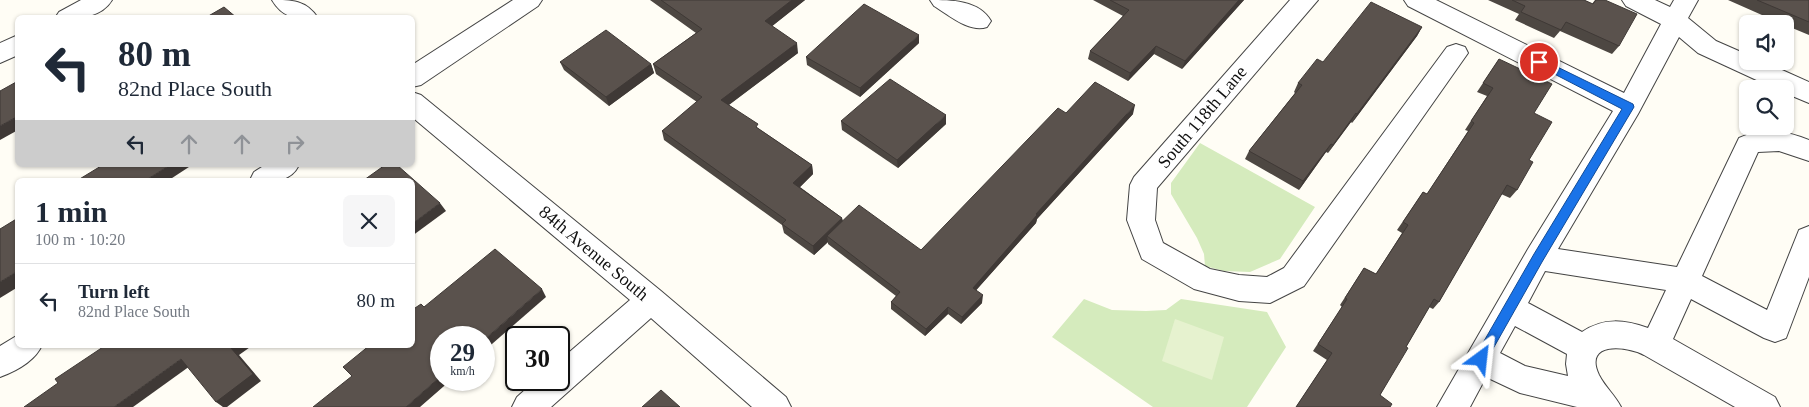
<!DOCTYPE html>
<html lang="en">
<head>
<meta charset="utf-8">
<style>
  :root { --surface:#fff; --page:#f6f6f7; --text:#1f2937; --muted:#747a83; --line:#e0e1e3 }
  body { margin:0; font-family:Georgia,serif; background:var(--page); color:var(--text); height:100vh; display:flex; flex-direction:column; font-size:19px; white-space:nowrap }
  * { box-sizing:border-box; margin:0 }
  p { font-size:16px; color:var(--muted) }
  .icon { flex:none; width:28px; height:28px; fill:none; stroke:currentColor; stroke-width:2; stroke-linecap:round; stroke-linejoin:round }
  .map { position:relative; flex:1; overflow:hidden }
  .panel { position:absolute; left:15px; top:178px; width:400px; height:170px; display:flex; flex-direction:column; background:var(--surface); border-radius:8px; box-shadow:0 1px 4px #0004 }
  .panel>* { flex:none }
  .top-card { position:absolute; left:15px; top:15px; width:400px; height:152px; border-radius:8px; box-shadow:0 1px 4px #0004; background:#fff; color:var(--text); overflow:hidden }
  .buttons { position:absolute; left:1739px; top:15px; display:grid; gap:10px }
  .buttons a { display:grid; place-items:center; width:55px; height:55px; border-radius:8px; background:var(--surface); box-shadow:0 1px 4px #0004; font-size:25px }
  .speed { position:absolute; left:430px; top:326px; display:flex; gap:10px; font-size:25px; font-weight:700; text-align:center }
  .speed>* { display:grid; place-content:center; width:65px; height:65px; border-radius:50%; background:var(--surface); box-shadow:0 1px 4px #0004; line-height:1 }
  .speed small { font-size:12px; font-weight:400 }
  .speed .limit { border:2px solid #111; border-radius:8px; background:#fff; color:#111 }
  .pin { position:absolute; display:grid; place-items:center; width:42px; height:42px; color:#fff; margin:-21px; border:2px solid #fff; border-radius:50%; box-shadow:0 1px 5px #0007 }
  .me { position:absolute; width:55px; margin:-28px; rotate:30deg; stroke-linejoin:round; filter:drop-shadow(0 0 4px #0008) }
  .turn { display:flex; align-items:center; gap:18px; height:105px; padding:0 20px; font-size:22px }
  .turn .icon { width:65px; height:65px; stroke-width:2.5 }
  .turn b { display:block; font-size:35px; line-height:42px }
  .lanes { display:flex; align-items:center; height:48px; padding:0 20px; background:#0003; justify-content:center; gap:25px; direction:ltr }
  .lanes .off { opacity:.35 }
  .round { display:grid; place-items:center; flex:none; width:52px; height:52px; border-radius:8px; background:var(--page) }
  .overview { display:flex; align-items:center; justify-content:space-between; height:85px; padding:0 20px }
  h1 { font-size:30px; font-weight:600; line-height:38px }
  ul { padding:0; list-style:none }
  li { display:flex; align-items:center; gap:15px; height:75px; padding:0 20px; border-top:1px solid var(--line) }
  li div { flex:1 }
  li b { display:block; font-size:19px }
  li em { font-style:normal }
  .map>svg:first-child { display:block }
  .green { fill:#d5ebbd }
  .pitch { fill:#e6f2cf }
  .lines { fill:none; stroke-linecap:round; stroke-linejoin:round }
  .minor-casing { stroke:#444; stroke-width:2 }
  .minor { fill:#fff; fill-rule:evenodd }
  .wall { fill:#4d4742 }
  .shaded-wall { fill:#3f3936 }
  .building { fill:#5a524d; stroke:#3f3936 }
  .route { fill:#1a73e8; stroke:#114b97 }
  .labels { text-anchor:middle; dominant-baseline:central; stroke-width:5; stroke-linejoin:round; paint-order:stroke }
  .street-label { font-size:18px; fill:#111; stroke:#fff }
</style>
</head>
<body>
<div class="map">
<svg width="1809" height="407" viewBox="0 0 1809 407">
  <rect width="100%" height="100%" fill="#fffdf5"/>
  <!-- green -->
  <g class="green">
    <path d="M 1200,143 L 1315,207 L 1280,259 L 1250,272 L 1224,271 L 1205,266 L 1204,254 L 1197,238 L 1171,194 L 1171,183 Z"/>
    <path d="M 1084,299 L 1112,310 L 1146,311 L 1166,310 L 1181,299 L 1267,312 L 1286,347 L 1247,407 L 1153,407 L 1052,337 Z"/>
  </g>
  <!-- pitch -->
  <path class="pitch" d="M 1175,319 L 1224,337 L 1212,380 L 1162,361 Z"/>
  <g class="lines">
    <!-- minor casing -->
    <g class="minor-casing">
      <g id="minor">
        <path d="M 81,0 L 112,0 C 100,20 75,18 55,18 L 59,12 Z"/>
        <path d="M 272,0 C 292,0 306,0 318,18 C 297,18 284,20 272,0 Z"/>
        <path d="M 513,0 L 542,0 L 538,6 L 421,85 L 412,87 L 412,65 Z"/>
        <path d="M 930,0 C 951,0 979,0 991,21 L 987,27 C 969,33 949,15 934,6 Z"/>
        <path d="M 1290,0 L 1318,0 L 1157,188 L 1155,220 L 1163,243 L 1210,269 L 1239,275 L 1267,277 L 1284,268 L 1447,47 L 1456,44 L 1465,47 L 1468,53 L 1304,286 L 1270,303 L 1239,301 L 1194,289 L 1142,259 L 1127,220 L 1130,185 L 1134,177 Z"/>
        <path d="M 1404,0 L 1436,0 L 1624,93 L 1661,24 L 1626,6 L 1622,0 L 1655,0 L 1670,7 L 1674,0 L 1698,0 L 1688,18 L 1716,41 L 1748,55 L 1748,61 L 1762,61 L 1809,82 L 1809,103 L 1785,93 L 1785,89 L 1776,89 L 1698,53 L 1679,37 L 1638,114 L 1558,249 L 1677,267 L 1739,138 C 1764,127 1784,130 1809,140 L 1809,161 L 1779,151 L 1758,152 L 1702,276 L 1767,310 L 1799,230 L 1809,226 L 1809,277 L 1786,338 L 1775,342 L 1764,338 L 1691,299 L 1673,339 L 1775,397 L 1780,407 L 1735,407 L 1644,355 C 1627,346 1583,341 1599,375 C 1605,387 1615,395 1621,407 L 1577,407 L 1520,393 L 1486,377 L 1470,407 L 1437,407 L 1528,249 L 1613,111 L 1408,6 ZM 1545,271 L 1666,290 L 1648,328 C 1625,320 1604,317 1582,332 L 1528,303 ZM 1515,326 L 1567,354 L 1566,364 L 1568,376 L 1525,366 L 1500,353 Z"/>
        <path d="M 18,35 L 18,55 L 0,63 L 0,43 Z"/>
        <path d="M 412,92 L 421,95 L 661,291 L 786,397 L 791,407 L 752,407 L 651,318 L 551,407 L 512,407 L 517,397 L 536,380 L 559,380 L 559,361 L 630,300 L 412,117 Z"/>
        <path d="M 265,165 L 299,165 C 289,185 270,180 250,180 L 254,172 Z"/>
        <path d="M 18,335 L 18,345 L 42,345 C 35,361 16,371 0,377 L 0,346 Z"/>
      </g>
    </g>
    <!-- minor -->
    <use href="#minor" class="minor"/>
  </g>
  <!-- wall -->
  <g class="wall">
    <path d="M 650,0 L 805,0 L 772,26 L 798,53 L 729,105 L 759,129 L 812,165 L 813,174 L 800,187 L 842,218 L 843,221 L 921,250 L 1066,113 L 1133,114 L 1037,219 L 1036,223 L 976,290 L 982,303 L 961,324 L 948,314 L 925,336 L 891,309 L 891,302 L 896,296 L 828,244 L 828,242 L 814,255 L 784,233 L 782,225 L 664,140 L 662,131 L 697,102 L 656,74 L 653,64 L 696,33 Z"/>
    <path d="M 1093,0 L 1244,0 L 1182,69 L 1154,54 L 1128,81 L 1088,59 L 1090,51 L 1123,16 Z"/>
    <path d="M 1488,0 L 1584,0 L 1592,4 L 1595,0 L 1605,0 L 1619,46 L 1612,54 L 1560,31 L 1554,38 L 1515,20 L 1519,14 Z"/>
    <path d="M 1728,0 L 1809,0 L 1809,35 L 1785,25 L 1785,24 L 1782,24 Z"/>
    <path d="M 1422,27 L 1417,36 L 1352,123 L 1351,122 L 1328,153 L 1326,152 L 1299,190 L 1245,159 L 1249,151 L 1295,93 L 1294,92 L 1298,83 L 1323,62 Z"/>
    <path d="M 919,43 L 860,97 L 807,65 L 806,57 Z"/>
    <path d="M 1499,59 L 1534,113 L 1529,160 L 1517,190 L 1510,198 L 1501,194 L 1439,302 L 1433,309 L 1429,307 L 1406,347 L 1380,395 L 1390,407 L 1296,407 L 1327,360 L 1313,351 L 1342,307 L 1340,305 L 1364,268 L 1376,274 L 1402,233 L 1397,230 L 1423,192 L 1427,194 L 1468,131 L 1465,130 L 1487,96 L 1477,92 Z"/>
    <path d="M 560,62 L 651,64 L 654,73 L 609,106 L 564,70 Z"/>
    <path d="M 841,121 L 946,124 L 898,168 L 842,130 Z"/>
  </g>
  <!-- shaded-wall -->
  <g class="shaded-wall">
    <path d="M 792,0 L 805,0 L 766,31 L 765,21 Z"/>
    <path d="M 1239,0 L 1244,0 L 1182,69 L 1185,61 Z"/>
    <path d="M 1422,27 L 1417,36 L 1352,123 L 1357,114 Z"/>
    <path d="M 919,35 L 919,43 L 860,97 L 860,88 Z"/>
    <path d="M 797,43 L 798,53 L 723,109 L 721,100 Z"/>
    <path d="M 1156,46 L 1154,54 L 1128,81 L 1130,73 Z"/>
    <path d="M 651,64 L 654,73 L 609,106 L 606,97 Z"/>
    <path d="M 1135,105 L 1133,114 L 1037,219 L 1036,223 L 972,295 L 973,288 L 1036,214 Z"/>
    <path d="M 1356,113 L 1351,122 L 1328,153 L 1333,145 Z"/>
    <path d="M 946,115 L 946,124 L 898,168 L 897,160 Z"/>
    <path d="M 18,116 L 18,130 L 0,140 L 0,126 Z"/>
    <path d="M 1331,144 L 1326,152 L 1299,190 L 1303,181 Z"/>
    <path d="M 170,165 L 192,165 L 169,180 L 146,180 Z"/>
    <path d="M 812,165 L 813,174 L 795,192 L 793,183 Z"/>
    <path d="M 440,203 L 446,211 L 412,236 L 412,224 Z"/>
    <path d="M 842,218 L 843,226 L 827,236 L 828,242 L 814,255 L 813,246 Z"/>
    <path d="M 18,271 L 18,287 L 0,298 L 0,282 Z"/>
    <path d="M 542,289 L 546,297 L 484,351 L 484,340 Z"/>
    <path d="M 983,295 L 982,303 L 961,324 L 962,317 Z"/>
    <path d="M 948,307 L 948,314 L 925,336 L 926,329 Z"/>
    <path d="M 235,345 L 253,345 L 239,355 L 261,381 L 227,407 L 223,407 L 216,402 L 231,348 Z"/>
    <path d="M 181,359 L 190,366 L 133,407 L 114,407 Z"/>
    <path d="M 441,376 L 441,380 L 451,380 L 420,407 L 406,407 Z"/>
  </g>
  <!-- building -->
  <g class="building">
    <path d="M 661,0 L 792,0 L 765,21 L 797,43 L 721,100 L 758,124 L 756,127 L 812,165 L 793,183 L 842,218 L 813,246 L 782,224 L 786,220 L 662,131 L 702,97 L 653,64 L 702,29 Z"/>
    <path d="M 1110,0 L 1239,0 L 1185,61 L 1156,46 L 1130,73 L 1090,51 L 1129,10 Z"/>
    <path d="M 1512,0 L 1584,0 L 1593,4 L 1596,0 L 1605,0 L 1637,14 L 1619,46 L 1566,22 L 1561,30 L 1521,12 L 1525,6 Z"/>
    <path d="M 1757,0 L 1809,0 L 1809,22 Z"/>
    <path d="M 1371,2 L 1422,27 L 1357,114 L 1356,113 L 1333,145 L 1331,144 L 1303,181 L 1249,151 L 1302,85 L 1298,83 L 1317,59 L 1323,62 Z"/>
    <path d="M 864,4 L 919,35 L 860,88 L 806,57 Z"/>
    <path d="M 224,7 L 237,18 L 205,18 Z"/>
    <path d="M 606,30 L 651,64 L 606,97 L 560,62 Z"/>
    <path d="M 1499,59 L 1552,84 L 1534,113 L 1552,122 L 1529,160 L 1533,162 L 1517,190 L 1507,185 L 1439,302 L 1434,299 L 1406,347 L 1408,348 L 1380,395 L 1392,404 L 1390,407 L 1296,407 L 1332,353 L 1318,344 L 1347,299 L 1345,298 L 1364,268 L 1376,274 L 1408,225 L 1403,222 L 1423,192 L 1427,194 L 1474,123 L 1471,121 L 1493,88 L 1483,83 Z"/>
    <path d="M 890,79 L 946,115 L 897,160 L 841,121 Z"/>
    <path d="M 18,81 L 18,116 L 0,126 L 0,91 Z"/>
    <path d="M 1095,82 L 1135,105 L 1036,214 L 1037,215 L 973,288 L 983,295 L 962,317 L 948,307 L 926,329 L 891,302 L 900,292 L 827,236 L 859,205 L 921,250 L 1058,108 L 1066,113 Z"/>
    <path d="M 100,165 L 170,165 L 146,180 L 78,180 L 101,166 Z"/>
    <path d="M 385,165 L 397,165 L 440,203 L 412,224 L 412,180 L 364,180 Z"/>
    <path d="M 18,218 L 18,271 L 0,282 L 0,229 Z"/>
    <path d="M 495,249 L 542,289 L 484,340 L 484,338 L 441,338 L 441,376 L 406,407 L 313,407 L 352,376 L 343,367 L 370,345 L 412,345 L 412,310 L 421,304 L 424,307 Z"/>
    <path d="M 106,345 L 235,345 L 231,348 L 253,374 L 216,402 L 181,359 L 114,407 L 24,407 L 58,383 L 55,379 Z"/>
    <path d="M 661,390 L 680,407 L 642,407 Z"/>
  </g>
  <!-- route -->
  <path class="route" d="M 1539,58 L 1633,104 L 1634,107 L 1542,262 L 1485,363 L 1481,364 L 1476,363 L 1474,359 L 1476,355 L 1534,254 L 1622,109 L 1535,64 L 1534,62 L 1535,59 Z"/>
  <g class="labels">
    <!-- street labels -->
    <g class="street-label">
      <text transform="translate(1202 117) rotate(-50)">South 118th Lane</text>
      <text transform="translate(594 253) rotate(40)">84th Avenue South</text>
    </g>
  </g>
</svg>
<div class="buttons">
<a><svg class="icon" aria-label="sound" viewBox="0 0 24 24"><path d="M4 9h4l5-4v14l-5-4H4zM17 9q2 3 0 6"/></svg></a>
<a><svg class="icon" aria-label="search" viewBox="0 0 24 24"><circle cx="10" cy="10" r="6"/><path d="M15 15l6 6"/></svg></a>
</div>
<div class="speed"><div>29<small>km/h</small></div><div class="limit">30</div></div>
<div class="pin" style="left:1539px;top:62px;background:#d93025"><svg class="icon" aria-label="arrive" viewBox="0 0 24 24"><path d="M6 21V4h12l-3 4 3 4H6"/></svg></div>
<svg class="me" style="left:1481px;top:359px" viewBox="-20 -20 40 40"><path d="M0-17L14 15 0 8-14 15z" fill="#1a73e8" stroke="#fff" stroke-width="4"/></svg>
<div class="top-card">
<div class="turn"><svg class="icon" aria-label="left" viewBox="0 0 24 24"><path d="M17 20v-9H6M10 6l-5 5 5 5"/></svg><div><b>80 m</b>82nd Place South</div></div>
<div class="lanes"><svg class="icon" aria-label="left" viewBox="0 0 24 24"><path d="M17 20v-9H6M10 6l-5 5 5 5"/></svg><svg class="icon off" aria-label="ahead" viewBox="0 0 24 24"><path d="M12 20V5M6 11l6-6 6 6"/></svg><svg class="icon off" aria-label="ahead" viewBox="0 0 24 24"><path d="M12 20V5M6 11l6-6 6 6"/></svg><svg class="icon off" aria-label="right" viewBox="0 0 24 24"><path d="M7 20v-9h11M14 6l5 5-5 5"/></svg></div>
</div>
<section class="panel">
<div class="overview"><div><h1>1 min</h1><p>100 m · 10:20</p></div><a class="round"><svg class="icon" aria-label="close" viewBox="0 0 24 24"><path d="M6 6l12 12M18 6L6 18"/></svg></a></div>
<ul>
<li><svg class="icon" aria-label="left" viewBox="0 0 24 24"><path d="M17 20v-9H6M10 6l-5 5 5 5"/></svg><div><b>Turn left</b><p>82nd Place South</p></div><em>80 m</em></li>
</ul>
</section>
</div>
</body>
</html>
